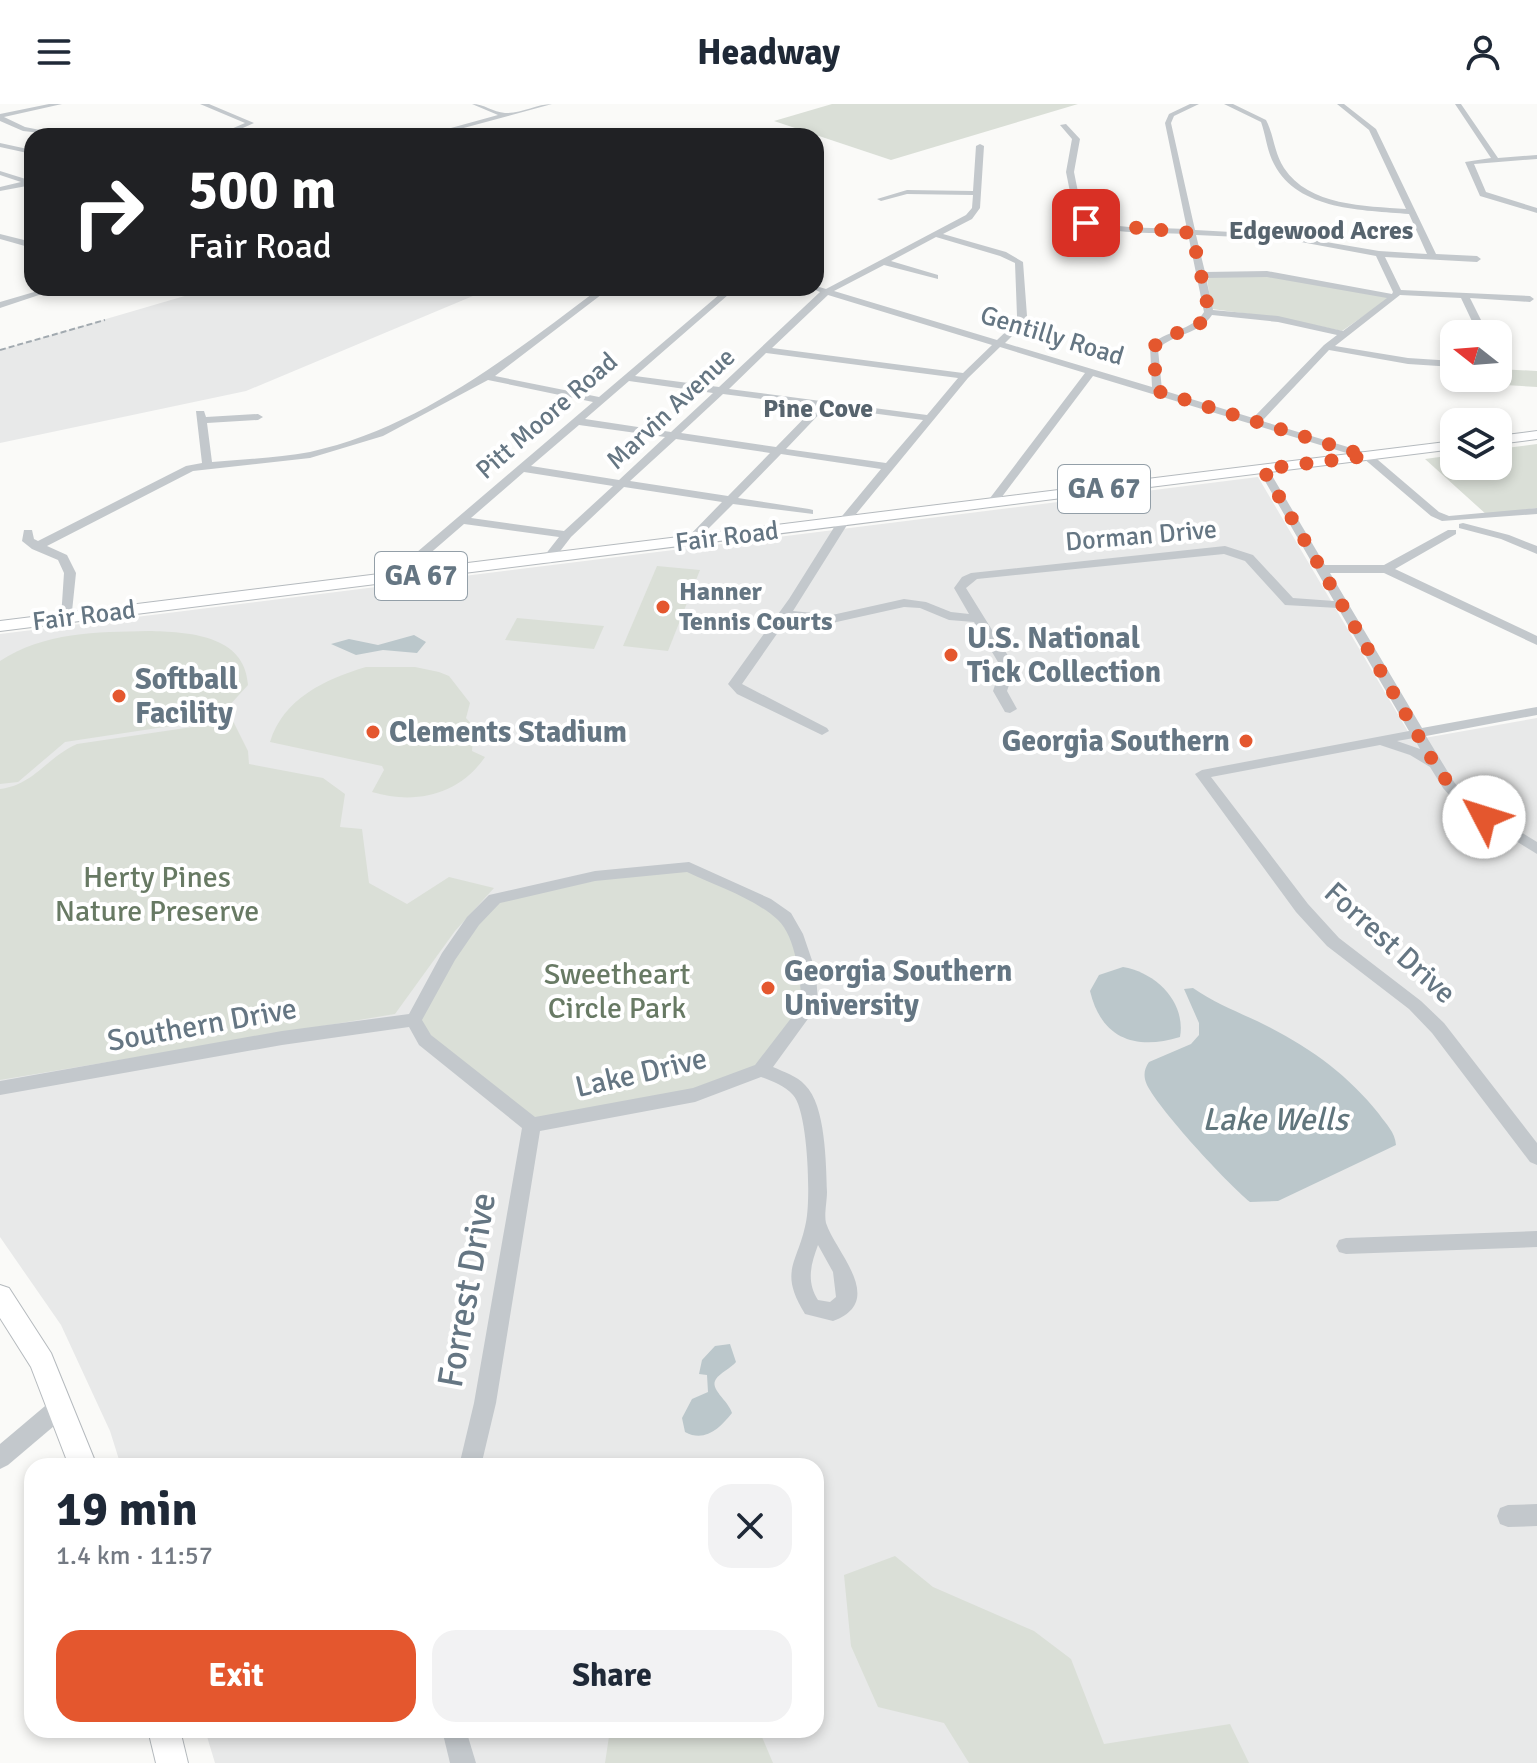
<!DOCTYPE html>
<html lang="en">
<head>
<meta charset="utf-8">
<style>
  :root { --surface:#fff; --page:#f2f2f3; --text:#1f2937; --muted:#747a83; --accent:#e4572e }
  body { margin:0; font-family:Signika,sans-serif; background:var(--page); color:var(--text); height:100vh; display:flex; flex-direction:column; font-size:30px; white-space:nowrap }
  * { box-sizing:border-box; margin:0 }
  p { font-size:26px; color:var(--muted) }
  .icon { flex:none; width:44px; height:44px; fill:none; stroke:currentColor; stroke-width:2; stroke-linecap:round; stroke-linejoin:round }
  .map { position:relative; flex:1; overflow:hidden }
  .sheet { position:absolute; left:24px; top:1354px; width:800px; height:280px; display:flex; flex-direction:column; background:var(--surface); border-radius:24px; box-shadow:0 4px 12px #0003 }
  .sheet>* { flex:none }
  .hud { position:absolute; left:24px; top:24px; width:800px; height:168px; border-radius:24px; box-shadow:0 4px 12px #0003; background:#202124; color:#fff; overflow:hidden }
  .needle { width:52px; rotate:287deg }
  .tools { position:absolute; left:1440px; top:216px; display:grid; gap:16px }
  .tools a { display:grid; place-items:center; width:72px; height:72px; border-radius:16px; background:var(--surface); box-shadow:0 4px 12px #0003; font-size:40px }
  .pin { position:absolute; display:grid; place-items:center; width:68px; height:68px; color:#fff; margin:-34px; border-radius:16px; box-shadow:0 4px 12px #0006 }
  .me { position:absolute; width:88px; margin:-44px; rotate:310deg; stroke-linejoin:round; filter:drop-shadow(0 0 6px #0008) }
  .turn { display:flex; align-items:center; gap:28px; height:168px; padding:0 32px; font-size:36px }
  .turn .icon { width:104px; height:104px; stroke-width:2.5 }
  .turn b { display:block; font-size:56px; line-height:68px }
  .round { display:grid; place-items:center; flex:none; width:84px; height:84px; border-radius:24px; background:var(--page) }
  .summary { display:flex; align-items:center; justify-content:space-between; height:136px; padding:0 32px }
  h1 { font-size:48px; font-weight:700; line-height:60px }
  .button { display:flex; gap:16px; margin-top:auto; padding:16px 32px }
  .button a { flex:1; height:92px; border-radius:24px; background:var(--accent); color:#fff; font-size:32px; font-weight:700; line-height:92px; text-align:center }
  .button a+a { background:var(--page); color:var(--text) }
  header { display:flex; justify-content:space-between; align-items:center; height:104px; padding:0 32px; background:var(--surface); font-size:36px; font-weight:700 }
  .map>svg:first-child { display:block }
  .built { fill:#e8e9e9 }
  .green { fill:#dadfd7 }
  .water { fill:#bbc7cb }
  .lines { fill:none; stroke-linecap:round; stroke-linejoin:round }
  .major-casing { stroke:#b5babe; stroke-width:2 }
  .minor { fill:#c3c8cc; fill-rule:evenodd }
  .major { fill:#fff; fill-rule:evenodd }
  .rail { stroke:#a2aab0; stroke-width:2; stroke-dasharray:6 3; stroke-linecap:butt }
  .route { stroke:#e4572e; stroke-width:14; stroke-dasharray:0 25.2 }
  .poi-dot { fill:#e4572e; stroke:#fff; stroke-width:3 }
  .labels { text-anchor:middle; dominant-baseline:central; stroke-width:8; stroke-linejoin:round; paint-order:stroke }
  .far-neighbourhood-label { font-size:26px; font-weight:bold; fill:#57646e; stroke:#fff }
  .far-street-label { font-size:26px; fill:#657683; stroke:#fff }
  .far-poi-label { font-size:26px; font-weight:bold; fill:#657683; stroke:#fff; text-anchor:start }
  .shield { fill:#fff; stroke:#939fa8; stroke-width:2 }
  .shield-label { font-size:28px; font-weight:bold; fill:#657683 }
  .poi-label { font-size:30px; font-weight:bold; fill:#657683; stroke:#fff; text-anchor:start }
  .park-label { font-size:30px; fill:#687a64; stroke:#fff }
  .street-label { font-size:30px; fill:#657683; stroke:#fff }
  .water-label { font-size:32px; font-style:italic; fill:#60757c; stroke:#fff }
  .near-street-label { font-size:36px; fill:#657683; stroke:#fff }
</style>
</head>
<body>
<header><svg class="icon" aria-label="menu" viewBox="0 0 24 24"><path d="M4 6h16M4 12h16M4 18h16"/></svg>Headway<svg class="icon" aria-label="person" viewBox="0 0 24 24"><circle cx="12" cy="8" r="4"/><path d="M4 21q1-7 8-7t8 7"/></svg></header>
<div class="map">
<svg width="1537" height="1659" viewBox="0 0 1537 1659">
  <rect width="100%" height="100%" fill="#fafaf8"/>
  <!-- built -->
  <g class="built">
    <path d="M 212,184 L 492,184 L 246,287 L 0,339 L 0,246 Z"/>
    <path d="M 1258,373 L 1413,636 L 1537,614 L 1537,1659 L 215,1659 L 205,1626 L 816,1626 L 816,1362 L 121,1362 L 110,1327 L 61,1221 L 0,1133 L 0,530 Z"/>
  </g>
  <!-- green -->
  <g class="green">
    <path d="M 832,0 L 1078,0 L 891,56 L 774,17 Z"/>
    <path d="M 1279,172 L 1388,193 L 1388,195 L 1342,227 L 1287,215 L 1212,205 L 1207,176 L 1210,173 Z"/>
    <path d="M 1498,265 L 1537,267 L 1537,283 L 1487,280 L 1484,274 L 1498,274 Z"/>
    <path d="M 1537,340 L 1537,404 L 1487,411 L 1425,355 L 1454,351 L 1454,362 L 1498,362 L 1498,345 Z"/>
    <path d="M 657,462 L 700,466 L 668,547 L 623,542 Z"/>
    <path d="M 517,514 L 604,522 L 594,545 L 505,536 Z"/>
    <path d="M 148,527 C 187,528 245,530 248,581 L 217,615 L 65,638 L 18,678 L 0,680 L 0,557 C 44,528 97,528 148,527 Z"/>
    <path d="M 366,563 L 415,563 L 439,568 L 449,572 L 470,599 L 466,614 L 474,623 L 472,647 L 485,653 C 459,691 415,701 372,688 L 384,666 L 382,662 L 270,638 C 283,595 325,575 366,563 Z"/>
    <path d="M 233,617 L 248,647 L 249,660 L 323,674 L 345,690 L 340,723 L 362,725 L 369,779 L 407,800 L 449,773 L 494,784 L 455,827 L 395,910 L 0,976 L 0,685 C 34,681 47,653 77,640 Z"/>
    <path d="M 689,763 L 785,813 L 810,901 L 761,966 L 695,991 L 532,1021 L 414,916 L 495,795 L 525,787 Z"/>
    <path d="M 895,1452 L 933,1483 L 1034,1527 L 1071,1555 L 1104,1640 L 1230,1620 L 1249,1659 L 969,1659 L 944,1619 L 878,1603 L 851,1542 L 844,1471 Z"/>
    <path d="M 610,1626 L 759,1626 L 773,1659 L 605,1659 Z"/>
  </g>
  <!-- water -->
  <g class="water">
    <path d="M 414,531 L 426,538 L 417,549 L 383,546 L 356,551 L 331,540 L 349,535 L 378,541 Z"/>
    <path d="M 1123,863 C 1158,869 1186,900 1180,933 C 1138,946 1102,937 1090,887 L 1099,871 Z"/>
    <path d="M 1193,884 C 1217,901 1244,910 1269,923 C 1312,945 1349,972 1379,1010 C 1386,1020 1395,1028 1396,1041 L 1278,1097 L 1250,1098 C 1225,1077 1161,1008 1147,981 C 1143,972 1144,965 1149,958 L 1191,940 L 1199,931 L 1199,919 L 1184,885 Z"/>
    <path d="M 730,1240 L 736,1258 C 731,1264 720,1269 716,1275 C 709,1285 728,1296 732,1309 C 720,1324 705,1339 685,1328 L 682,1314 L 692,1295 L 708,1288 L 707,1271 L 699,1270 L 702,1256 L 715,1242 Z"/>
  </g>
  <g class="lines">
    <!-- major casing -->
    <g class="major-casing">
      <g id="major">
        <path d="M 1537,327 L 1537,335 L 1498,340 L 1498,332 Z"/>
        <path d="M 1454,337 L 1454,345 L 0,527 L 0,517 Z"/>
        <path d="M 0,1181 L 9,1184 L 51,1249 L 97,1362 L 69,1362 L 31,1263 L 0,1214 Z"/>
        <path d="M 148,1626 L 180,1626 L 188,1659 L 156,1659 Z"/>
      </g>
    </g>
    <!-- minor -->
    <g class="minor">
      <path d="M 49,0 L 62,0 L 4,13 L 25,23 L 70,32 L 23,27 L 0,17 L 0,10 Z"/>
      <path d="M 200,0 L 209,0 L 254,19 L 225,32 L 215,32 L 245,19 Z"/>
      <path d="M 472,0 C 484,0 493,8 505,9 C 520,10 537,0 552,0 L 434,32 L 422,32 L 498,11 Z"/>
      <path d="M 1190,0 L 1199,0 L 1174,12 L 1171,19 L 1195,126 L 1285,131 L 1379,147 L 1427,150 L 1409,110 C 1364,106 1298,107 1274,60 C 1267,47 1266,32 1261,18 L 1224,0 L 1233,0 L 1266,16 C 1274,31 1274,49 1284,64 C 1309,102 1365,102 1406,105 L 1369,26 L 1337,0 L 1344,0 L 1376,25 L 1436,150 L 1477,152 L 1481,155 L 1477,158 L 1385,153 L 1401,186 L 1530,192 L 1534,195 L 1530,198 L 1470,194 L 1488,230 L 1478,230 L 1461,194 L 1400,191 L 1335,242 L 1408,254 L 1454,257 L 1454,263 L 1408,260 L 1329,246 L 1262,317 L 1371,350 L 1439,408 L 1449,412 L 1537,404 L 1537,410 L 1442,417 L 1431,412 L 1363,354 L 1093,272 L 995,402 L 987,402 L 987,398 L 1085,269 L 1000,243 L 968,274 L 847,421 L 793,507 L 832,511 L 904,495 L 926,498 L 951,508 L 969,510 L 954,484 L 962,473 L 971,469 L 1225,442 L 1253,451 L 1293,494 L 1334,497 L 1258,365 L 1263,362 L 1268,365 L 1325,461 L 1384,461 L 1448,426 L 1456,426 L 1456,430 L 1395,465 L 1537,532 L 1537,541 L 1384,469 L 1330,469 L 1422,624 L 1537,603 L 1537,611 L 1426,632 L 1454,678 L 1468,695 L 1537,738 L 1537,750 L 1458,701 L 1443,684 L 1430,663 L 1410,651 L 1380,641 L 1211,673 L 1308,800 L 1339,834 L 1421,897 L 1444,919 L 1537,1039 L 1537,1061 L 1530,1058 L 1432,929 L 1409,905 L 1327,842 L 1296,808 L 1195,670 L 1202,666 L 1409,627 L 1338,504 L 1285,501 L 1245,457 L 1224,450 L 977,475 L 966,484 L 1015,563 L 1007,587 L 1017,605 L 1010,609 L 1005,608 L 993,587 L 1001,563 L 974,518 L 949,516 L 920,504 L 904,503 L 832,519 L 788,514 L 742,580 L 827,624 L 829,627 L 822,631 L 737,590 L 728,580 L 789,495 L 838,417 L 881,365 L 781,350 L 738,394 L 809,405 L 813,406 L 813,410 L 733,400 L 694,439 L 686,439 L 686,435 L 722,398 L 624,383 L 571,433 L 551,459 L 543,459 L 541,456 L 559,433 L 464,420 L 397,478 L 389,478 L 389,472 L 593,298 L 488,276 L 383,332 L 310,354 L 193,367 L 47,442 L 67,451 L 76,469 L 71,517 L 63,517 L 61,514 L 64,469 L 58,456 L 32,445 L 22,437 L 24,426 L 32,426 L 34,435 L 38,437 L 186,362 L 202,359 L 196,307 L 204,307 L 206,313 L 258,310 L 263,313 L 258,316 L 207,319 L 212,358 C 244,355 278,354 310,348 C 420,324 512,250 600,184 L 610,184 L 495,272 L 599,293 L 727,184 L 736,184 L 635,272 L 719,283 L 820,188 L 811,184 L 816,184 L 816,182 L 826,185 L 966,111 L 972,104 L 973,91 L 907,90 L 881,97 L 877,95 L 907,86 L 973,87 L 976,42 L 980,40 L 984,42 L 980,104 L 972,115 L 943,130 L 1006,148 L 1023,158 L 1027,212 L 1023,221 L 1005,239 L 1152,283 L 1150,242 C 1165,226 1193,227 1204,208 L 1188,130 C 1148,128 1103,132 1067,112 L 1071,93 L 1066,68 L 1072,35 L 1060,21 L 1066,20 L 1080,35 L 1074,68 L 1079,93 L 1074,109 C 1107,127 1150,123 1187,125 L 1165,19 L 1169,10 ZM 1196,131 L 1285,135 L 1376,152 L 1393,188 L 1392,190 L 1267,167 L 1205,168 ZM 936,133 L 1000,152 L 1015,159 L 1017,212 L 1016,218 L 997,236 L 834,187 L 884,161 L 938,175 L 938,171 L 891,157 ZM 1267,173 L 1387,194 L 1343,227 L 1278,212 L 1213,206 L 1206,174 ZM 828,191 L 992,241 L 963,269 L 772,244 ZM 1212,211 L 1278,218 L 1337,231 L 1324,241 L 1253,314 L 1162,286 L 1158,245 C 1174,229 1199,231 1212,211 ZM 766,249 L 958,274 L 927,311 L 729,285 ZM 629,277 L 713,289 L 671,328 L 585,315 ZM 723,290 L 816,302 L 776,343 L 681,329 ZM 826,303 L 923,316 L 886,359 L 786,345 ZM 579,321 L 665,333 L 619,376 L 531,362 ZM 676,335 L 770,349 L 728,392 L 630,377 ZM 524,368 L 613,382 L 564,427 L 471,414 ZM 1414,634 L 1420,645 L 1397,637 Z"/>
      <path d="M 1455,0 L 1461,0 L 1498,54 L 1537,51 L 1537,55 L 1474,60 L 1486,88 L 1537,104 L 1537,109 L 1480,92 L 1465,58 L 1491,54 Z"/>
      <path d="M 0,39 L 32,46 L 32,50 L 0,43 Z"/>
      <path d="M 0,67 L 32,77 L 32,81 L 0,87 L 0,83 L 21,78 L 0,71 Z"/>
      <path d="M 0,130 L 32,138 L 32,144 L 0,135 Z"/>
      <path d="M 41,186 L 48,188 L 0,204 L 0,198 Z"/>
      <path d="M 1498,254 L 1505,260 L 1505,264 L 1498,265 Z"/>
      <path d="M 1463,419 L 1509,431 L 1537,442 L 1537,450 L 1501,435 L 1459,424 L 1459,420 Z"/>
      <path d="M 689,758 L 771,795 L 791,809 L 803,830 L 816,868 L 818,901 L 773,963 C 784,968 797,972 805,981 C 826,1001 826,1061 827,1088 C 827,1097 824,1111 826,1119 C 836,1149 887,1197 833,1217 L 805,1210 C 778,1166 798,1160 806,1118 C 811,1095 808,1007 793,991 C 785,982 772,977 761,973 L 695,998 L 540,1027 L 496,1299 L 481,1362 L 459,1362 L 474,1299 L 522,1024 L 419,941 L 409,923 L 282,941 L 0,991 L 0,977 L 282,927 L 409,910 L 442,849 L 467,813 L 489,791 L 595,767 ZM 687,768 C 716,782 754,794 778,816 C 796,833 800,875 802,900 L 755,961 L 693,984 L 535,1013 L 431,931 L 422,916 L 455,856 L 479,821 L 500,799 L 595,777 ZM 818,1141 L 833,1168 L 836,1193 L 830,1198 L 818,1196 C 806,1177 811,1160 818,1141 Z"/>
      <path d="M 1537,1127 L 1537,1143 L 1346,1150 L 1339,1148 L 1336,1142 L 1339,1136 L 1346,1134 Z"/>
      <path d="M 59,1294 L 67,1297 L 70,1304 L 67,1311 L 8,1361 L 0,1365 L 0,1340 L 51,1297 Z"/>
      <path d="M 1537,1400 L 1537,1422 L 1508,1423 L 1500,1420 L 1497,1412 L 1500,1404 L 1508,1401 Z"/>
      <path d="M 442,1626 L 466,1626 L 476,1659 L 450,1659 Z"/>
    </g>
    <!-- major -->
    <use href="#major" class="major"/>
    <!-- rail -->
    <path class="rail" d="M 0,246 L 105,216"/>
  </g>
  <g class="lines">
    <!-- route -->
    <path class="route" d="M 1086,119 L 1192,129 L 1209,208 C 1199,231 1168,224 1153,244 L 1157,287 L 1367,352 L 1263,365 L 1437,664 L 1463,698 L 1484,713"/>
  </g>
  <!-- markers -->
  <g class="poi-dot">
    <circle cx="663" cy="503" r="8"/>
    <circle cx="951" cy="551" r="8"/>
    <circle cx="119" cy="592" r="8"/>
    <circle cx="373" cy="628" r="8"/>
    <circle cx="1246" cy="637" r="8"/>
    <circle cx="768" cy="884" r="8"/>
  </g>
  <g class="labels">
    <!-- far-neighbourhood labels -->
    <g class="far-neighbourhood-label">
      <text x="1321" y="127">Edgewood Acres</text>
      <text x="818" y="305">Pine Cove</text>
    </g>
    <!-- far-street labels -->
    <g class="far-street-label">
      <text transform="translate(1052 232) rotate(17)">Gentilly Road</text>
      <text transform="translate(671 305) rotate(-43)">Marvin Avenue</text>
      <text transform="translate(547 312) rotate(-41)">Pitt Moore Road</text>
      <text transform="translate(1141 432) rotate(-5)">Dorman Drive</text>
      <text transform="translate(727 433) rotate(-7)">Fair Road</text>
      <text transform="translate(84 512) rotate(-7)">Fair Road</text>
    </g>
    <!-- far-poi labels -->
    <g class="far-poi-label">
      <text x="679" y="488">Hanner<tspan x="679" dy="30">Tennis Courts</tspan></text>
    </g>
    <!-- shield labels -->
    <g class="shield">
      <rect x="1058" y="361" width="92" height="48" rx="6"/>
      <rect x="375" y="448" width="92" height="48" rx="6"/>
    </g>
    <g class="shield-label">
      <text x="1104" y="385">GA 67</text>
      <text x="421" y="472">GA 67</text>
    </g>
    <!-- poi labels -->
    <g class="poi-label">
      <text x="967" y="534">U.S. National<tspan x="967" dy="34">Tick Collection</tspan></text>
      <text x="135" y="575">Softball<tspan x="135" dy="34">Facility</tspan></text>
      <text x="389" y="628">Clements Stadium</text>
      <text x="1230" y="637" text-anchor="end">Georgia Southern</text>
      <text x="784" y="867">Georgia Southern<tspan x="784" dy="34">University</tspan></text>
    </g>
    <!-- park labels -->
    <g class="park-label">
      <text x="157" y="773">Herty Pines<tspan x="157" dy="34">Nature Preserve</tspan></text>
      <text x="617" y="870">Sweetheart<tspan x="617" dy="34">Circle Park</tspan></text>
    </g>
    <!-- street labels -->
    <g class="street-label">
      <text transform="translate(1390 839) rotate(42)">Forrest Drive</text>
      <text transform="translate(202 921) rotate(-10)">Southern Drive</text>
      <text transform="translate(641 969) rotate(-13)">Lake Drive</text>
    </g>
    <!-- water labels -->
    <g class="water-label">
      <text x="1275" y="1015">Lake Wells</text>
    </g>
    <!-- near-street labels -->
    <g class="near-street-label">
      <text transform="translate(467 1186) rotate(-80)">Forrest Drive</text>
    </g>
  </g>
</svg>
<div class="tools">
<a><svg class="needle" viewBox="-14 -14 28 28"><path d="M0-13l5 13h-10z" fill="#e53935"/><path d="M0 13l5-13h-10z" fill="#747a83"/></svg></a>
<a><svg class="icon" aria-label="layers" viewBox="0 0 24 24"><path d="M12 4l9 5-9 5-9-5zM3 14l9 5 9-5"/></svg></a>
</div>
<div class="pin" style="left:1086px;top:119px;background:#d93025"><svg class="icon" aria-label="arrive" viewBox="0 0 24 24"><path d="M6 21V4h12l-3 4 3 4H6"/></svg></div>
<svg class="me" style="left:1484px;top:713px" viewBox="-20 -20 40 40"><circle r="19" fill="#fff"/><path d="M0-13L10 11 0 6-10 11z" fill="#e4572e"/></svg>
<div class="hud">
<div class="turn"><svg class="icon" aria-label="right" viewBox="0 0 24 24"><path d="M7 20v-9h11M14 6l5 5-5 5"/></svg><div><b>500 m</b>Fair Road</div></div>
</div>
<section class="sheet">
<div class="summary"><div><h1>19 min</h1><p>1.4 km · 11:57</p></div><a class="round"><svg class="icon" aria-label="close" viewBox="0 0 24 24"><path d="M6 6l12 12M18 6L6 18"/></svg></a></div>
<div class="button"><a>Exit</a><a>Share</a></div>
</section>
</div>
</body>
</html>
